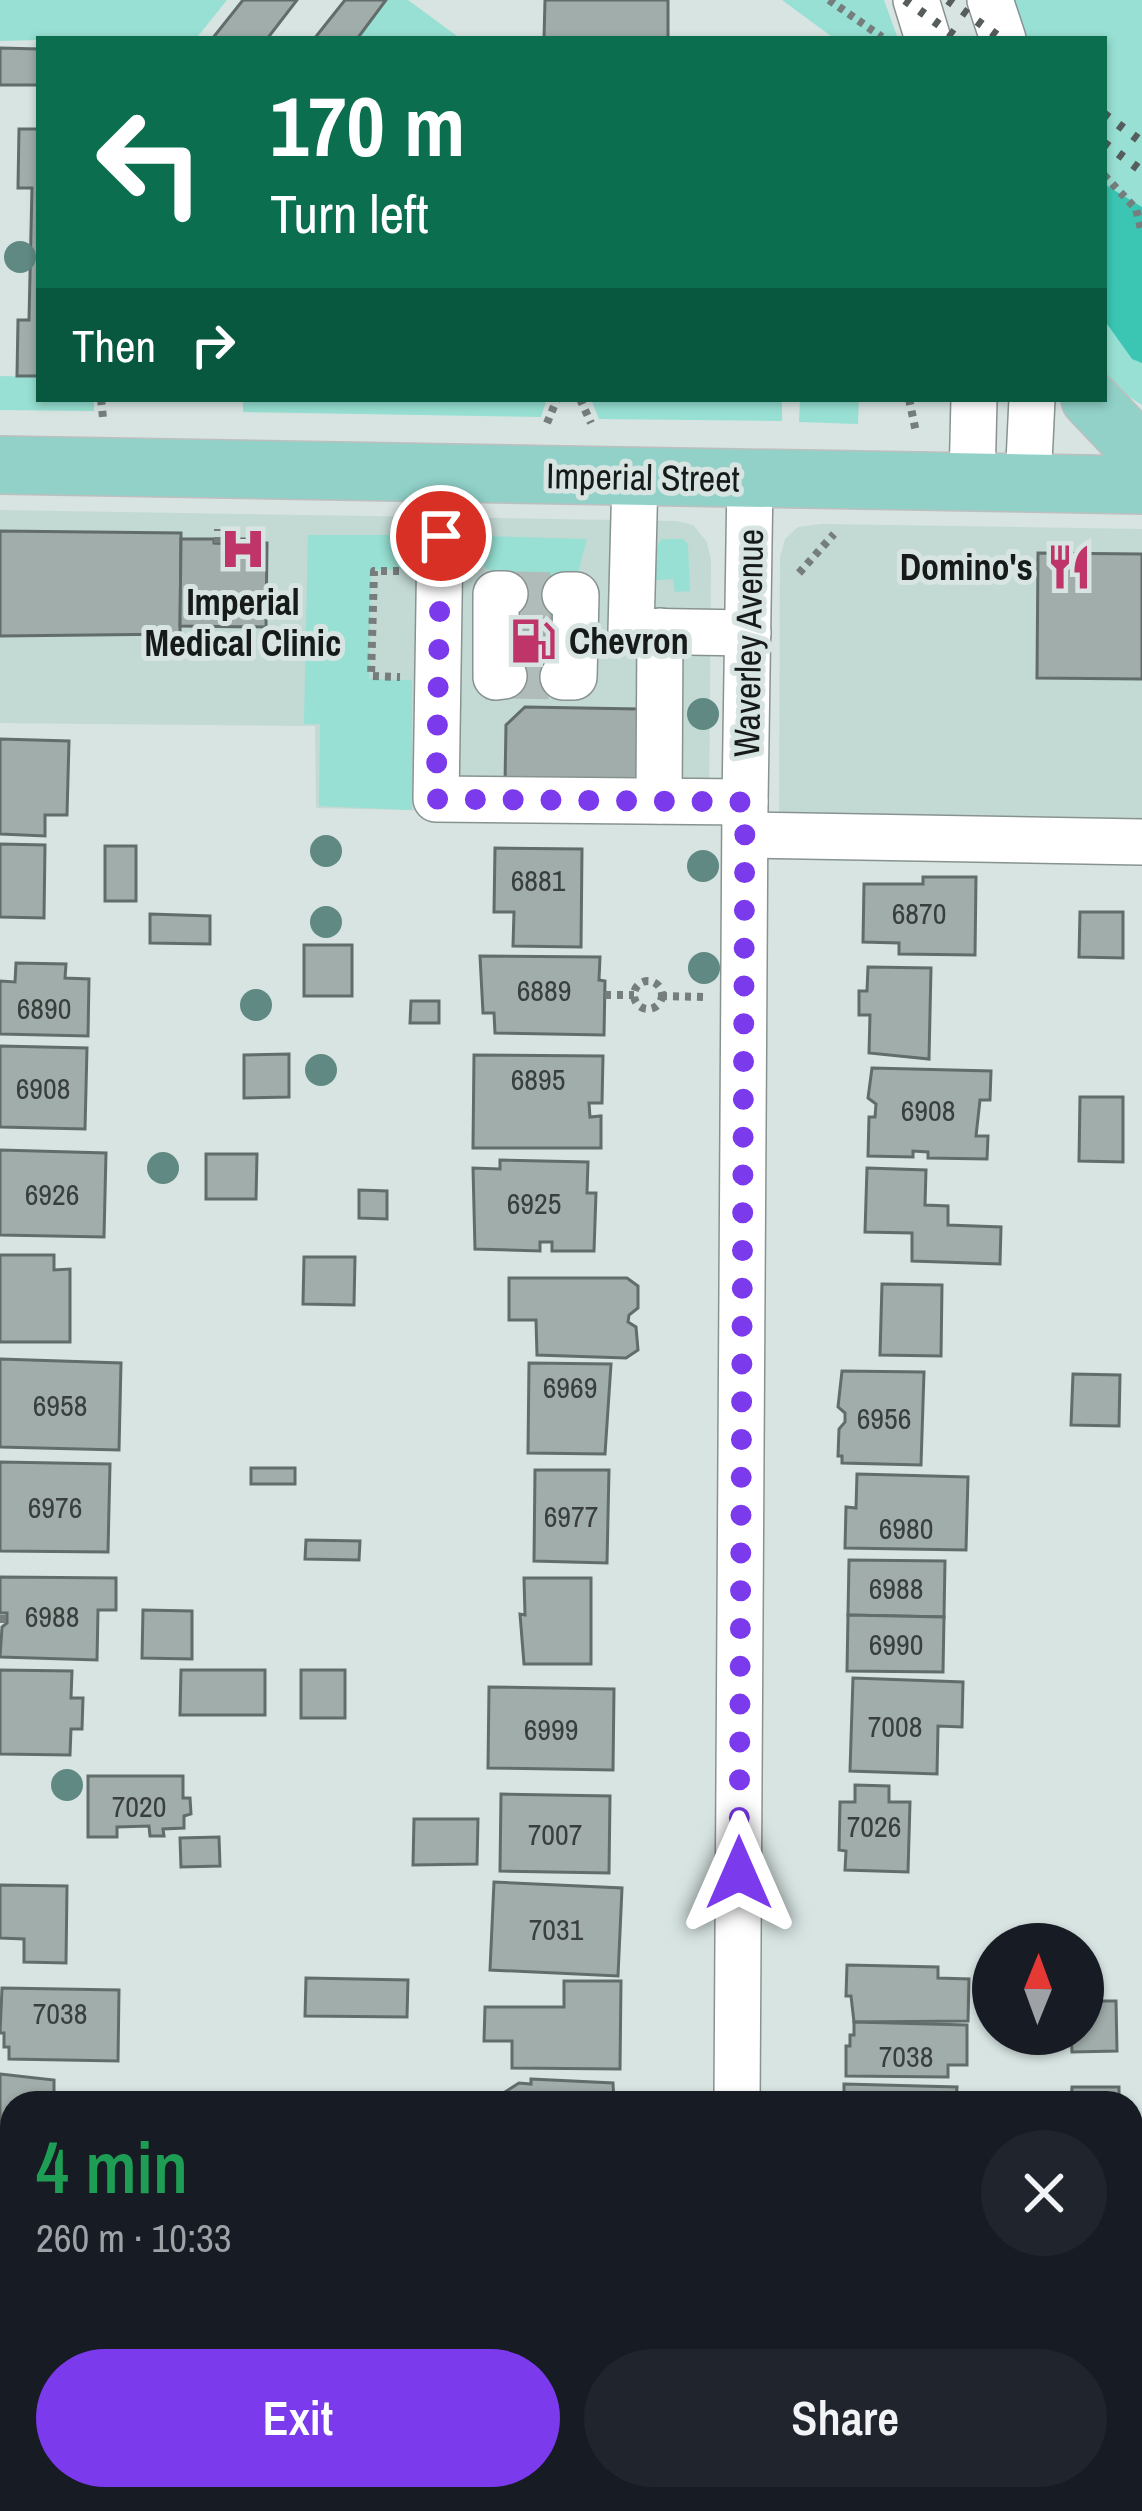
<!DOCTYPE html>
<html lang="en">
<head>
<meta charset="utf-8">
<style>
  :root { --surface:#171b24; --page:#20242c; --text:#f1f3f6; --muted:#9ea1a6; --accent:#7c3aed }
  body { margin:0; font-family:"Archivo Narrow",sans-serif; background:var(--page); color:var(--text); height:100vh; display:flex; flex-direction:column; font-size:45px; white-space:nowrap }
  * { box-sizing:border-box; margin:0 }
  p { font-size:39px; color:var(--muted) }
  .icon { flex:none; width:66px; height:66px; fill:none; stroke:currentColor; stroke-width:2; stroke-linecap:round; stroke-linejoin:round }
  .map { position:relative; flex:1; overflow:hidden }
  .sheet { position:absolute; left:0px; top:2091px; width:1143px; height:420px; display:flex; flex-direction:column; background:var(--surface); border-radius:36px 36px 0 0; box-shadow:0 3px 9px #0004 }
  .sheet>* { flex:none }
  .guide { position:absolute; left:36px; top:36px; width:1071px; height:366px; border-radius:0px; box-shadow:0 3px 9px #0004; background:#0b6e4f; color:#fff; overflow:hidden }
  .needle { width:78px; rotate:1deg }
  .fabs { position:absolute; left:972px; top:1923px; display:grid; gap:24px }
  .fabs a { display:grid; place-items:center; width:132px; height:132px; border-radius:50%; background:var(--surface); box-shadow:0 3px 9px #0004; font-size:60px }
  .pin { position:absolute; display:grid; place-items:center; width:102px; height:102px; color:#fff; margin:-51px; border:6px solid #fff; border-radius:50%; box-shadow:0 3px 12px #0007 }
  .me { position:absolute; width:132px; margin:-66px; rotate:0deg; stroke-linejoin:round; filter:drop-shadow(0 0 9px #0008) }
  .turn { display:flex; align-items:center; gap:42px; height:252px; padding:0 36px; font-size:54px }
  .turn .icon { width:156px; height:156px; stroke-width:2.5 }
  .turn b { display:block; font-size:84px; line-height:102px }
  .then { display:flex; align-items:center; height:114px; padding:0 36px; background:#0003; gap:24px; font-size:45px }
  .round { display:grid; place-items:center; flex:none; width:126px; height:126px; border-radius:63px; background:var(--page) }
  .head { display:flex; align-items:center; justify-content:space-between; height:204px; padding:0 36px }
  h1 { font-size:72px; font-weight:600; line-height:90px; color:#1e9e55 }
  .cta { display:flex; gap:24px; margin-top:auto; padding:24px 36px }
  .cta a { flex:1; height:138px; border-radius:72px; background:var(--accent); color:#fff; font-size:48px; font-weight:600; line-height:138px; text-align:center }
  .cta a+a { background:var(--page); color:var(--text) }
  .map>svg:first-child { display:block }
  .built { fill:#c3d9d4 }
  .green { fill:#97e0d3 }
  .forest { fill:#3ac6b3 }
  .building { fill:#a0adaa; stroke:#626d6b; stroke-width:3 }
  .lines { fill:none; stroke-linecap:round; stroke-linejoin:round }
  .minor-tunnel { stroke:#b0bcba; stroke-width:45; stroke-dasharray:45 22; stroke-linecap:butt }
  .minor-casing { stroke:#889391; stroke-width:48 }
  .major-casing { stroke:#bebfbf; stroke-width:60 }
  .path { stroke:#767e7d; stroke-width:8; stroke-dasharray:6 6; stroke-linecap:butt }
  .minor { stroke:#fff; stroke-width:45 }
  .major { stroke:#91d1c8; stroke-width:57 }
  .rail { stroke:#565d5c; stroke-width:9; stroke-dasharray:6 12; stroke-linecap:butt }
  .tree { fill:#618984 }
  .route { stroke:#7c3aed; stroke-width:21; stroke-dasharray:0 37.8 }
  .labels { text-anchor:middle; dominant-baseline:central; stroke-width:10; stroke-linejoin:round; paint-order:stroke }
  .number-label { font-size:30px; fill:#383f3d }
  .street-label { font-size:36px; fill:#161a19; stroke:#d7e4e2 }
  .poi-label { font-size:36px; font-weight:bold; fill:#161a19; stroke:#d7e4e2; text-anchor:end }
</style>
</head>
<body>
<div class="map">
<svg width="1142" height="2511" viewBox="0 0 1142 2511">
  <rect width="100%" height="100%" fill="#d7e4e2"/>
  <!-- built -->
  <g class="built">
    <path d="M 0,510 L 676,521 L 693,525 L 707,542 L 711,560 L 709,817 L 316,808 L 315,726 L 0,723 Z"/>
    <path d="M 821,524 L 1142,529 L 1142,842 L 779,836 L 780,557 L 785,539 L 798,527 Z"/>
  </g>
  <!-- green -->
  <g class="green">
    <path d="M 0,0 L 227,0 L 198,36 L 0,41 Z"/>
    <path d="M 386,0 L 408,0 L 461,39 L 357,39 Z"/>
    <path d="M 782,0 L 884,0 L 898,39 L 835,39 Z"/>
    <path d="M 1012,0 L 1142,0 L 1142,405 L 1104,381 L 1104,39 L 1023,39 Z"/>
    <path d="M 0,376 L 39,377 L 39,399 L 94,399 L 94,411 L 0,410 Z"/>
    <path d="M 243,399 L 547,399 L 541,417 L 243,412 Z"/>
    <path d="M 591,399 L 782,399 L 782,421 L 599,419 Z"/>
    <path d="M 800,399 L 859,399 L 858,424 L 799,422 Z"/>
    <path d="M 308,535 L 412,535 L 412,569 L 371,570 L 369,679 L 412,680 L 412,810 L 319,806 L 320,724 L 304,724 Z"/>
    <path d="M 486,536 L 587,539 L 577,576 L 569,581 C 542,580 504,586 484,566 Z"/>
    <path d="M 662,539 L 683,539 L 688,544 L 690,591 L 675,592 L 673,579 L 645,581 L 651,554 Z"/>
  </g>
  <!-- forest -->
  <path class="forest" d="M 1104,184 L 1142,207 L 1142,363 L 1132,359 L 1105,321 Z"/>
  <!-- building -->
  <g class="building">
    <path d="M 243,0 L 297,0 L 267,39 L 212,39 Z"/>
    <path d="M 345,0 L 386,0 L 357,39 L 314,39 Z"/>
    <path d="M 545,0 L 668,0 L 668,39 L 544,39 Z"/>
    <path d="M 0,48 L 39,49 L 39,85 L 0,85 Z"/>
    <path d="M 19,129 L 39,129 L 39,376 L 17,376 L 18,320 L 29,320 L 32,188 L 18,188 Z"/>
    <path d="M 0,531 L 181,533 L 180,634 L 0,636 Z"/>
    <path d="M 181,539 L 214,539 L 214,543 L 232,544 L 232,539 L 260,539 L 260,543 L 267,543 L 266,627 L 180,626 Z"/>
    <path d="M 1038,553 L 1142,554 L 1142,679 L 1037,678 Z"/>
    <path d="M 505,589 L 565,590 L 563,685 L 503,684 Z"/>
    <path d="M 525,707 L 638,709 L 637,785 L 505,783 L 506,725 Z"/>
    <path d="M 0,739 L 69,741 L 67,815 L 45,815 L 45,836 L 0,834 Z"/>
    <path d="M 0,844 L 45,845 L 44,918 L 0,917 Z"/>
    <rect x="105" y="846" width="31" height="55"/>
    <path d="M 495,848 L 582,849 L 581,947 L 513,946 L 514,912 L 494,912 Z"/>
    <path d="M 923,877 L 976,877 L 975,955 L 899,954 L 899,943 L 863,942 L 864,884 L 923,884 Z"/>
    <path d="M 1080,912 L 1123,912 L 1123,958 L 1079,957 Z"/>
    <path d="M 150,914 L 210,916 L 210,944 L 150,943 Z"/>
    <rect x="304" y="945" width="48" height="51"/>
    <path d="M 480,956 L 600,957 L 599,980 L 605,981 L 604,1035 L 495,1033 L 494,1013 L 483,1013 Z"/>
    <path d="M 16,963 L 66,964 L 65,978 L 89,979 L 88,1036 L 0,1034 L 0,981 L 15,982 Z"/>
    <path d="M 868,967 L 931,968 L 929,1059 L 869,1053 L 870,1015 L 859,1015 L 859,991 L 867,991 Z"/>
    <path d="M 411,1001 L 439,1001 L 439,1023 L 410,1023 Z"/>
    <path d="M 0,1046 L 87,1048 L 85,1129 L 0,1127 Z"/>
    <path d="M 289,1054 L 289,1097 L 244,1098 L 244,1055 Z"/>
    <path d="M 474,1055 L 603,1056 L 602,1103 L 589,1103 L 590,1117 L 601,1116 L 601,1148 L 473,1148 Z"/>
    <path d="M 872,1068 L 991,1071 L 990,1100 L 980,1100 L 976,1136 L 988,1136 L 987,1159 L 928,1158 L 928,1152 L 913,1151 L 913,1157 L 868,1156 L 869,1117 L 875,1117 L 876,1104 L 868,1098 Z"/>
    <path d="M 1080,1097 L 1123,1097 L 1123,1162 L 1079,1161 Z"/>
    <path d="M 0,1150 L 106,1153 L 104,1237 L 0,1235 Z"/>
    <path d="M 206,1154 L 257,1154 L 256,1199 L 206,1199 Z"/>
    <path d="M 500,1160 L 588,1162 L 587,1193 L 596,1193 L 594,1251 L 552,1251 L 552,1242 L 540,1242 L 540,1251 L 475,1249 L 473,1168 L 500,1169 Z"/>
    <path d="M 867,1168 L 926,1170 L 925,1205 L 948,1206 L 948,1225 L 1001,1227 L 1000,1264 L 912,1261 L 912,1233 L 865,1232 Z"/>
    <path d="M 359,1190 L 387,1191 L 387,1219 L 359,1218 Z"/>
    <path d="M 0,1255 L 54,1255 L 54,1270 L 70,1269 L 70,1342 L 0,1342 Z"/>
    <path d="M 304,1257 L 355,1257 L 354,1305 L 303,1304 Z"/>
    <path d="M 509,1278 L 627,1278 L 638,1286 L 638,1308 L 629,1315 L 628,1322 L 636,1327 L 638,1350 L 626,1358 L 537,1355 L 536,1320 L 509,1320 Z"/>
    <path d="M 882,1284 L 942,1285 L 941,1356 L 880,1355 Z"/>
    <path d="M 0,1359 L 121,1363 L 119,1450 L 0,1447 Z"/>
    <path d="M 529,1363 L 611,1364 L 605,1454 L 528,1453 Z"/>
    <path d="M 842,1371 L 924,1372 L 921,1465 L 842,1463 L 842,1456 L 838,1456 L 839,1429 L 845,1422 L 845,1413 L 838,1407 Z"/>
    <path d="M 1073,1374 L 1120,1375 L 1119,1426 L 1071,1425 Z"/>
    <path d="M 0,1462 L 110,1464 L 108,1552 L 0,1551 Z"/>
    <rect x="251" y="1468" width="44" height="16"/>
    <path d="M 535,1470 L 609,1470 L 607,1563 L 534,1561 Z"/>
    <path d="M 857,1474 L 968,1477 L 966,1550 L 845,1548 L 846,1507 L 856,1508 Z"/>
    <path d="M 306,1540 L 360,1541 L 359,1560 L 305,1559 Z"/>
    <path d="M 849,1560 L 945,1561 L 944,1617 L 848,1615 Z"/>
    <path d="M 0,1577 L 116,1578 L 116,1610 L 98,1610 L 97,1660 L 0,1657 L 2,1627 L 7,1623 L 7,1613 L 0,1613 Z"/>
    <path d="M 524,1578 L 591,1578 L 591,1664 L 524,1664 L 520,1614 L 525,1615 Z"/>
    <path d="M 143,1610 L 192,1611 L 192,1659 L 142,1658 Z"/>
    <path d="M 848,1615 L 944,1617 L 943,1672 L 847,1671 Z"/>
    <path d="M 0,1670 L 72,1671 L 71,1698 L 83,1698 L 82,1729 L 71,1729 L 70,1755 L 0,1754 Z"/>
    <path d="M 181,1670 L 265,1670 L 265,1715 L 180,1715 Z"/>
    <rect x="301" y="1670" width="44" height="48"/>
    <path d="M 853,1678 L 963,1682 L 962,1727 L 938,1726 L 937,1774 L 850,1771 Z"/>
    <path d="M 489,1687 L 614,1689 L 613,1770 L 488,1768 Z"/>
    <path d="M 88,1776 L 183,1776 L 183,1798 L 190,1798 L 191,1814 L 184,1816 L 184,1828 L 163,1829 L 164,1836 L 150,1836 L 149,1826 L 117,1827 L 117,1837 L 88,1837 Z"/>
    <path d="M 855,1785 L 889,1786 L 889,1802 L 910,1802 L 908,1872 L 845,1870 L 846,1851 L 839,1850 L 840,1802 L 855,1802 Z"/>
    <path d="M 501,1794 L 610,1796 L 609,1873 L 500,1871 Z"/>
    <path d="M 414,1819 L 478,1819 L 477,1864 L 413,1865 Z"/>
    <path d="M 219,1837 L 220,1866 L 181,1867 L 180,1838 Z"/>
    <path d="M 494,1882 L 622,1888 L 618,1976 L 490,1970 Z"/>
    <path d="M 0,1885 L 67,1886 L 66,1963 L 24,1962 L 24,1939 L 0,1938 Z"/>
    <path d="M 847,1965 L 938,1967 L 938,1978 L 969,1979 L 968,2021 L 854,2022 L 851,1996 L 846,1996 Z"/>
    <path d="M 306,1978 L 408,1980 L 407,2017 L 305,2016 Z"/>
    <path d="M 564,1981 L 621,1981 L 620,2069 L 512,2068 L 512,2041 L 484,2041 L 485,2007 L 564,2007 Z"/>
    <path d="M 2,1988 L 119,1990 L 118,2061 L 9,2059 L 9,2047 L 4,2047 L 4,2033 L 0,2033 Z"/>
    <path d="M 1083,2001 L 1116,2001 L 1117,2051 L 1072,2052 L 1071,2034 L 1083,2034 Z"/>
    <path d="M 854,2022 L 967,2025 L 967,2065 L 948,2065 L 948,2077 L 846,2076 L 846,2046 L 850,2046 L 850,2035 L 854,2035 Z"/>
    <path d="M 0,2074 L 54,2080 L 54,2100 L 83,2103 L 12,2103 L 12,2160 L 0,2160 Z"/>
    <path d="M 531,2079 L 613,2083 L 614,2103 L 505,2103 L 505,2092 L 519,2083 L 531,2084 Z"/>
    <path d="M 844,2084 L 957,2087 L 956,2103 L 844,2103 Z"/>
    <path d="M 1072,2087 L 1119,2087 L 1119,2103 L 1071,2103 Z"/>
    <rect x="0" y="2171" width="12" height="90"/>
    <rect x="0" y="2271" width="12" height="94"/>
    <rect x="0" y="2373" width="12" height="94"/>
    <path d="M 12,2483 L 12,2499 L 102,2499 L 102,2503 L 122,2503 L 122,2511 L 0,2511 L 0,2496 L 10,2496 Z"/>
    <path d="M 495,2499 L 622,2502 L 622,2511 L 494,2511 Z"/>
    <path d="M 847,2499 L 964,2499 L 972,2511 L 847,2511 Z"/>
  </g>
  <g class="lines">
    <!-- minor-tunnel -->
    <g class="minor-tunnel">
      <path d="M 505,594 L 565,595"/>
      <path d="M 504,676 L 563,677"/>
    </g>
    <!-- minor casing -->
    <g class="minor-casing">
      <g id="minor">
        <path d="M 916,0 L 928,39"/>
        <path d="M 990,0 L 1003,39"/>
        <path d="M 441,473 L 436,799 L 745,802"/>
        <path d="M 635,477 L 631,631 L 748,633"/>
        <path d="M 972,482 L 974,399"/>
        <path d="M 1028,483 L 1032,399"/>
        <path d="M 504,676 L 496,677 L 496,594 L 505,594"/>
        <path d="M 563,677 L 574,677 L 576,595 L 565,595"/>
        <path d="M 659,801 L 660,631"/>
        <path d="M 746,835 L 1142,842"/>
        <path d="M 737,2103 L 745,802 L 750,479"/>
        <path d="M 735,2511 L 735,2499"/>
      </g>
    </g>
    <!-- major casing -->
    <g class="major-casing">
      <g id="major">
        <path d="M 1090,399 L 1142,454"/>
        <path d="M 0,465 L 1142,485"/>
      </g>
    </g>
    <!-- path -->
    <g class="path">
      <path d="M 829,0 L 882,37"/>
      <path d="M 1104,175 L 1136,209 L 1142,233"/>
      <path d="M 101,399 L 103,418"/>
      <path d="M 580,399 L 591,423"/>
      <path d="M 909,399 L 916,432"/>
      <path d="M 547,423 L 557,399"/>
      <path d="M 227,529 L 227,543"/>
      <path d="M 218,543 L 218,529"/>
      <path d="M 399,571 L 374,571 L 371,676 L 400,677"/>
      <path d="M 799,573 L 834,534"/>
      <circle cx="648" cy="995" r="14"/>
      <path d="M 605,995 L 634,995"/>
      <path d="M 661,996 L 705,997"/>
      <path d="M 0,1619 L 7,1619"/>
    </g>
    <!-- minor -->
    <use href="#minor" class="minor"/>
    <!-- major -->
    <use href="#major" class="major"/>
    <!-- rail -->
    <g class="rail">
      <path d="M 905,0 L 959,39"/>
      <path d="M 948,0 L 1002,39"/>
      <path d="M 1104,114 L 1142,142"/>
      <path d="M 1104,143 L 1142,171"/>
    </g>
  </g>
  <!-- trees -->
  <g class="tree">
    <circle cx="20" cy="257" r="16"/>
    <circle cx="703" cy="714" r="16"/>
    <circle cx="326" cy="851" r="16"/>
    <circle cx="703" cy="866" r="16"/>
    <circle cx="326" cy="922" r="16"/>
    <circle cx="704" cy="968" r="16"/>
    <circle cx="256" cy="1005" r="16"/>
    <circle cx="321" cy="1070" r="16"/>
    <circle cx="163" cy="1168" r="16"/>
    <circle cx="67" cy="1785" r="16"/>
  </g>
  <g class="lines">
    <!-- route -->
    <path class="route" d="M 441,536 L 436,799 L 745,802 L 739,1873"/>
  </g>
  <!-- icons -->
  <defs>
    <g id="hospital-bare" transform="scale(3.6)"><path d="M-5-5h3v3.5h4V-5h3V5h-3V1.5h-4V5h-3Z" fill="#bf3469" stroke="#d7e4e2" stroke-width="2.5" paint-order="stroke"/></g>
    <g id="restaurant-bare" transform="scale(3.6)"><path d="M-5-6h1v4h1v-4h1v4h1v-4h1v5L-1.5 .5V6h-2V.5L-5-1ZM5-6V6H3V1.5H1.5Q1.5-4 5-6Z" fill="#bf3469" stroke="#d7e4e2" stroke-width="2.5" paint-order="stroke"/></g>
    <g id="fuel-bare" transform="scale(3.6)"><path d="M-5.5-6h7V0h2V4h1.3V-2.5L3-4.5l.8-.8L6-3V5H2.5V1h-1V6h-7ZM-4.2-4.7v3.2H.2V-4.7Z" fill="#bf3469" stroke="#d7e4e2" stroke-width="2.5" paint-order="stroke"/></g>
  </defs>
  <g fill-rule="evenodd">
    <use href="#hospital-bare" x="243" y="549"/>
    <use href="#restaurant-bare" x="1069" y="567"/>
    <use href="#fuel-bare" x="533" y="641"/>
  </g>
  <g class="labels">
    <!-- number labels -->
    <g class="number-label">
      <text x="538" y="880">6881</text>
      <text x="919" y="913">6870</text>
      <text x="544" y="990">6889</text>
      <text x="44" y="1008">6890</text>
      <text x="538" y="1079">6895</text>
      <text x="43" y="1088">6908</text>
      <text x="928" y="1110">6908</text>
      <text x="52" y="1194">6926</text>
      <text x="534" y="1203">6925</text>
      <text x="570" y="1387">6969</text>
      <text x="60" y="1405">6958</text>
      <text x="884" y="1418">6956</text>
      <text x="55" y="1507">6976</text>
      <text x="571" y="1516">6977</text>
      <text x="906" y="1528">6980</text>
      <text x="896" y="1588">6988</text>
      <text x="52" y="1616">6988</text>
      <text x="896" y="1644">6990</text>
      <text x="895" y="1726">7008</text>
      <text x="551" y="1729">6999</text>
      <text x="139" y="1806">7020</text>
      <text x="874" y="1826">7026</text>
      <text x="555" y="1834">7007</text>
      <text x="556" y="1929">7031</text>
      <text x="60" y="2013">7038</text>
      <text x="906" y="2056">7038</text>
    </g>
    <!-- street labels -->
    <g class="street-label">
      <text transform="translate(643 477) rotate(1)">Imperial Street</text>
      <text transform="translate(748 643) rotate(-89)">Waverley Avenue</text>
    </g>
    <!-- poi labels -->
    <g class="poi-label">
      <text x="1033" y="567">Domino's</text>
      <text x="243" y="602" text-anchor="middle">Imperial<tspan x="243" dy="41">Medical Clinic</tspan></text>
      <text x="569" y="641" text-anchor="start">Chevron</text>
    </g>
  </g>
</svg>
<div class="fabs">
<a><svg class="needle" viewBox="-14 -14 28 28"><path d="M0-13l5 13h-10z" fill="#e53935"/><path d="M0 13l5-13h-10z" fill="#9ea1a6"/></svg></a>
</div>
<div class="pin" style="left:441px;top:536px;background:#d93025"><svg class="icon" aria-label="arrive" viewBox="0 0 24 24"><path d="M6 21V4h12l-3 4 3 4H6"/></svg></div>
<svg class="me" style="left:739px;top:1873px" viewBox="-20 -20 40 40"><path d="M0-17L14 15 0 8-14 15z" fill="#7c3aed" stroke="#fff" stroke-width="4"/></svg>
<div class="guide">
<div class="turn"><svg class="icon" aria-label="left" viewBox="0 0 24 24"><path d="M17 20v-9H6M10 6l-5 5 5 5"/></svg><div><b>170 m</b>Turn left</div></div>
<div class="then">Then<svg class="icon" aria-label="right" viewBox="0 0 24 24"><path d="M7 20v-9h11M14 6l5 5-5 5"/></svg></div>
</div>
<section class="sheet">
<div class="head"><div><h1>4 min</h1><p>260 m · 10:33</p></div><a class="round"><svg class="icon" aria-label="close" viewBox="0 0 24 24"><path d="M6 6l12 12M18 6L6 18"/></svg></a></div>
<div class="cta"><a>Exit</a><a>Share</a></div>
</section>
</div>
</body>
</html>
